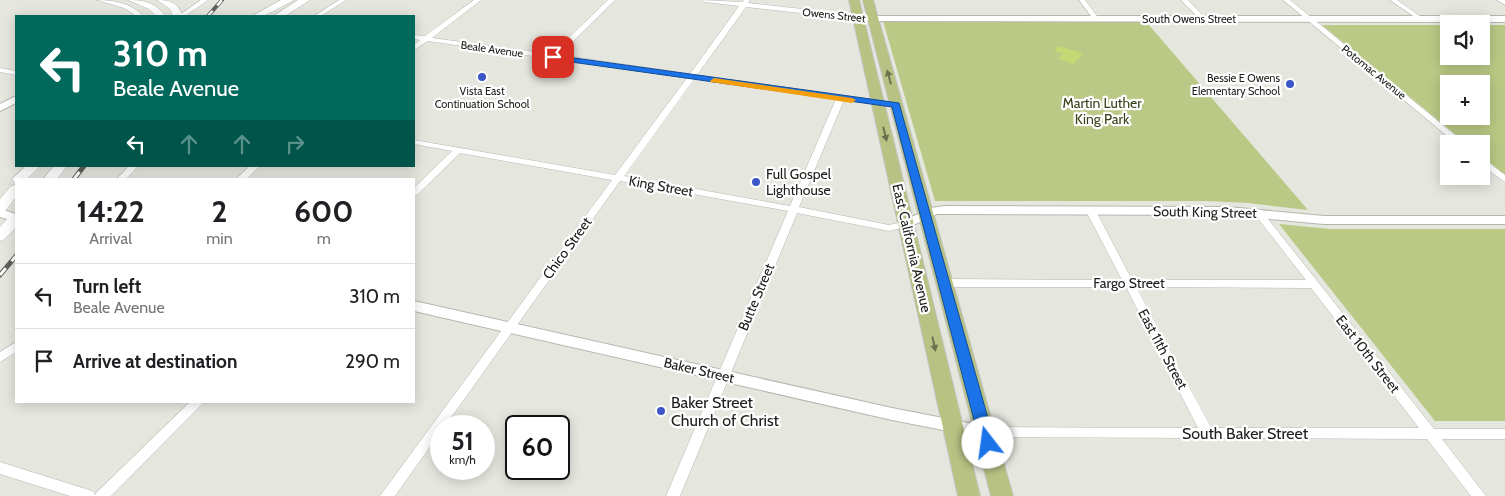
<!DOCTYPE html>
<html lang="en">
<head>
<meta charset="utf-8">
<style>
  :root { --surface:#fff; --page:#f6f6f6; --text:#202124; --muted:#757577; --line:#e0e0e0 }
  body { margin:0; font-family:Cabin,sans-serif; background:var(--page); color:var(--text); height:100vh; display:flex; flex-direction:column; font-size:19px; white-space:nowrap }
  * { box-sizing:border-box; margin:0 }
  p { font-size:16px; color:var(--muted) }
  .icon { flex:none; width:28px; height:28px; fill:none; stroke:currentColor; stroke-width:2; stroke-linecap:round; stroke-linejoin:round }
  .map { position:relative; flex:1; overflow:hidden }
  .panel { position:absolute; left:15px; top:178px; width:400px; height:225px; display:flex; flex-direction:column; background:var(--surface); border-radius:0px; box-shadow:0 2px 12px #0003 }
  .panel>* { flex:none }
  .hud { position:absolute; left:15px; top:15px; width:400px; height:152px; border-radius:0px; box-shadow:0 2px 12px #0003; background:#00695c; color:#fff; overflow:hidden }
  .fabs { position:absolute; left:1440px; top:15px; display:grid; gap:10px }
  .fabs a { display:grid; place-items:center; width:50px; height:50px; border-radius:0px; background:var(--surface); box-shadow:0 2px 12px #0003; font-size:25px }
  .speed { position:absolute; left:430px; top:415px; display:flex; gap:10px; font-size:25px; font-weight:700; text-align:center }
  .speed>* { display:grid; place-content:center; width:65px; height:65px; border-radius:50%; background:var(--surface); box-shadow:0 2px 12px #0003; line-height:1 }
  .speed small { font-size:12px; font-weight:400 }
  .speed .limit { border:2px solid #111; border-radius:8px; background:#fff; color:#111 }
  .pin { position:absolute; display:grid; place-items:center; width:42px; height:42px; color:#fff; margin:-21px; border-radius:10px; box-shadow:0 2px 8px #0006 }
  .me { position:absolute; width:55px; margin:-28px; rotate:345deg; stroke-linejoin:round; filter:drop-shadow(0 0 4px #0008) }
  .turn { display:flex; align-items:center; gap:18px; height:105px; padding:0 15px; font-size:22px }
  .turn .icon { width:65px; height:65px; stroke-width:2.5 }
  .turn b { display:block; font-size:35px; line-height:42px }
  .lanes { display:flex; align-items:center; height:48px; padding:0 15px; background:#0003; justify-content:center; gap:25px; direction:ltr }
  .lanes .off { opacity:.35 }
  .eta { display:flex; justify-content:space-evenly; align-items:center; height:85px; text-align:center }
  .eta b { font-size:30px; font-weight:700; line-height:35px }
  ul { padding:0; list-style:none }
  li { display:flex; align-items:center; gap:15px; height:65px; padding:0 15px; border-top:1px solid var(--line) }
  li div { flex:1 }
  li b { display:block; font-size:19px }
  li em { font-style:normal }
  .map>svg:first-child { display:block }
  .green { fill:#bac985; fill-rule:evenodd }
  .water { fill:#c4d874 }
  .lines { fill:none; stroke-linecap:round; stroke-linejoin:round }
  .minor-casing { stroke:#b5b7af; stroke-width:1 }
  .tertiary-casing { stroke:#b5b7af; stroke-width:2 }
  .secondary-casing { stroke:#b5b7af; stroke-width:1 }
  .primary-casing { stroke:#c5c5c4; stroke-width:2 }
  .minor { fill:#fff; fill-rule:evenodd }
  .tertiary { fill:#fff; fill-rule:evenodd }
  .secondary { fill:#fff; fill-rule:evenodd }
  .primary { fill:#b8c283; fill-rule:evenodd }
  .rail-far1-casing { stroke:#5f605b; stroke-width:4 }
  .rail-casing { stroke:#5f605b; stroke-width:5 }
  .rail-far1 { stroke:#fff; stroke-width:2.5; stroke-dasharray:7; stroke-linecap:butt }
  .rail { stroke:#fff; stroke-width:3; stroke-dasharray:9; stroke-linecap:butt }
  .oneway { fill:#6c7250 }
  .route { fill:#1a73e8; stroke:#114b97 }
  .slow { fill:#f59e0b }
  .poi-dot { fill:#3a56c8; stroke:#fff; stroke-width:2 }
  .labels { text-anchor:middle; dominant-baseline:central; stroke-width:4.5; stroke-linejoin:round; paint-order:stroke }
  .far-street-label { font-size:11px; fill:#20211e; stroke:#fff }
  .far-poi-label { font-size:11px; fill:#20211e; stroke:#fff; text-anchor:end }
  .park-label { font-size:14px; fill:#3a4219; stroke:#fff }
  .poi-label { font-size:14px; fill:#20211e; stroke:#fff; text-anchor:start }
  .street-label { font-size:14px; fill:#20211e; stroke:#fff }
  .near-poi-label { font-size:16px; fill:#20211e; stroke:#fff; text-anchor:start }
  .near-street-label { font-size:16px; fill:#20211e; stroke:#fff }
</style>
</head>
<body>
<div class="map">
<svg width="1505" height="496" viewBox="0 0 1505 496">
  <rect width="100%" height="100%" fill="#e5e7df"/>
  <!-- green -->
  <g class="green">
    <path d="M 883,21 L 1143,21 L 1149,25 L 1308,210 L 1247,203 L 1207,201 L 935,201 Z"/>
    <path d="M 1322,25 L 1449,25 L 1449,56 L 1481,56 L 1481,25 L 1505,25 L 1505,175 L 1481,155 L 1481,144 L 1467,144 ZM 1449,84 L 1481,84 L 1481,116 L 1449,116 Z"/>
    <path d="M 1279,224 L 1330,229 L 1505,229 L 1505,421 L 1435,421 Z"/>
  </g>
  <!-- water -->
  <path class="water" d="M 1058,46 L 1083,53 L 1074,64 L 1058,59 L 1063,54 L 1054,51 Z"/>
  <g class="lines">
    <!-- minor casing -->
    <g class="minor-casing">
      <g id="minor">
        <path d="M 97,0 C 114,0 131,3 143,16 L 136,16 L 124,8 Z"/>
        <path d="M 201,0 L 208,0 L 185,16 L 178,16 Z"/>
        <path d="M 339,0 L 346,0 L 321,16 L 314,16 Z"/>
        <path d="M 474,0 L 481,0 L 432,38 L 552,54 L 608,0 L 615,0 L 559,55 L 690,74 L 739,6 L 705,2 L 702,0 L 742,2 L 744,0 L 750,0 L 748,3 L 873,17 L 876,19 L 873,21 L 746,7 L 697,75 L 899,103 L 900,105 L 896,107 L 844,100 L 799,207 L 889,225 L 907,221 L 912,224 L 910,226 L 889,231 L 797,213 L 680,496 L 666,496 L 788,211 L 620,181 L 445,426 L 441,426 L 441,431 L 395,496 L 380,496 L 612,180 L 460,153 L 417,195 L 414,196 L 414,188 L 452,151 L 414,144 L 414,140 L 615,175 L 687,78 L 428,41 L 414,50 L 414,45 L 420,40 L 414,39 L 414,35 L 425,36 ZM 694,79 L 836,99 L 790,206 L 624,176 Z"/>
        <path d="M 1079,0 L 1085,0 L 1099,19 L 1098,20 L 1094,20 Z"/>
        <path d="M 1181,0 L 1188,0 L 1205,18 L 1205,20 L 1201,20 Z"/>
        <path d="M 1283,0 L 1290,0 L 1466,144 L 1457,144 Z"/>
        <path d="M 1390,0 L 1397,0 L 1424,19 L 1419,20 Z"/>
        <path d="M 1497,0 L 1505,0 L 1505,5 Z"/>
        <path d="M 279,14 L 282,16 L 275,16 L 276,15 Z"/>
        <path d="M 0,68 L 16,71 L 16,75 L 0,72 Z"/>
        <path d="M 1481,157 L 1505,175 L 1505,182 L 1481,165 Z"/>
        <path d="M 129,166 L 138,166 L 126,179 L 117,179 Z"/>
        <path d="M 250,166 L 260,166 L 246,179 L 236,179 Z"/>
        <path d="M 1091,208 L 1096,211 L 1132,280 L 1306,280 L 1253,212 L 1258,209 L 1261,210 L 1434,429 L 1505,429 L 1505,439 L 1442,439 L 1486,496 L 1471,496 L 1427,439 L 984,437 L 980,436 L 978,432 L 980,428 L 984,427 L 1198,428 L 1126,287 L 944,287 L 939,283 L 944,279 L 1122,280 L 1086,211 ZM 1136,287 L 1311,288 L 1419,428 L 1211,428 Z"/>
        <path d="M 16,342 L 16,352 L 0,362 L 0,352 Z"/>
        <path d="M 191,401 L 205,401 L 111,496 L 70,496 L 0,474 L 0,462 L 89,490 L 94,492 L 95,495 L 97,492 Z"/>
      </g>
    </g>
    <!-- tertiary casing -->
    <g class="tertiary-casing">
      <g id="tertiary">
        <path d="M 873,16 L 1505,16 L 1505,22 L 870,21 L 870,17 Z"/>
        <path d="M 16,96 L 16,103 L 0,111 L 0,104 Z"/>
        <path d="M 945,206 L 1228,207 L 1324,216 L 1505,216 L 1505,224 L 1324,224 L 1228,215 L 945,214 L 937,214 L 907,228 L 901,224 L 903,221 L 931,208 Z"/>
        <path d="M 0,209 L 16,214 L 16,222 L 0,217 Z"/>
        <path d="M 414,301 L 892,408 L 984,426 L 990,427 L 992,432 L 990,437 L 984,438 L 892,420 L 414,311 Z"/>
      </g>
    </g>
    <!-- secondary casing -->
    <g class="secondary-casing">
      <g id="secondary">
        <path d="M 128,0 C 145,0 155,3 166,16 L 156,16 L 149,9 Z"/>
        <path d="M 157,0 C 171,0 177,3 183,16 L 173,16 L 170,9 Z"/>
        <path d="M 281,0 L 294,0 L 264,16 L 252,16 Z"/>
        <path d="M 298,0 L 310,0 L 285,16 L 275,15 Z"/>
        <path d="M 26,166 L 40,166 L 27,179 L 16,179 L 16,182 L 14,182 L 12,179 Z"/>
        <path d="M 54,166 L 67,166 L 57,179 L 43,179 Z"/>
        <path d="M 16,185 L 16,197 L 5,211 L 0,212 L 0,199 L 11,186 Z"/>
        <path d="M 16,214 L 16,227 L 5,239 L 0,241 L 0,227 L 11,215 Z"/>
      </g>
    </g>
    <!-- primary casing -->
    <g class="primary-casing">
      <g id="primary">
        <path d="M 849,0 L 859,0 L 980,496 L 958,496 Z"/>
        <path d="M 863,0 L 873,0 L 1013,496 L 991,496 Z"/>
      </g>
    </g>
    <!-- minor -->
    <use href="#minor" class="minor"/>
    <!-- tertiary -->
    <use href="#tertiary" class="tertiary"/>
    <!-- secondary -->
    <use href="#secondary" class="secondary"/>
    <!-- primary -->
    <use href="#primary" class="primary"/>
    <!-- rail-far1 casing -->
    <g class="rail-far1-casing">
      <path id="rail-far1" d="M 208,16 L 222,0"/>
    </g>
    <!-- rail casing -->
    <g class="rail-casing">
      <g id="rail">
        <path d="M 74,179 L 84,166"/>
        <path d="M 0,275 L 16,256"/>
      </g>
    </g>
    <!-- rail-far1 -->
    <use href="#rail-far1" class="rail-far1"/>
    <!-- rail -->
    <use href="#rail" class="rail"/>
  </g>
  <!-- one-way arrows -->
  <defs><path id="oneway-solid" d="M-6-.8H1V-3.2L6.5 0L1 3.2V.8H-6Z" transform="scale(1.25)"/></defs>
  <g class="oneway">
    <use href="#oneway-solid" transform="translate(889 77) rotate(-105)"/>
    <use href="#oneway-solid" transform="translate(885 134) rotate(76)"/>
    <use href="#oneway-solid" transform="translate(934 344) rotate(78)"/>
  </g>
  <!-- route -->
  <path class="route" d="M 553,55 L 899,103 L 995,443 L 993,448 L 988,449 L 982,448 L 980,443 L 892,107 L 550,59 L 549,57 Z"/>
  <!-- slow -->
  <path class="slow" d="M 714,78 L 852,98 L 856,100 L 852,103 L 711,82 L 710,81 Z"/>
  <!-- markers -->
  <g class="poi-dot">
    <circle cx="482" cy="77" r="5"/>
    <circle cx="1290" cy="84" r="5"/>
    <circle cx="756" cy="182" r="5"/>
    <circle cx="661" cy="411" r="5"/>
  </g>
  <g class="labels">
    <!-- far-street labels -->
    <g class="far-street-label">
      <text transform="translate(834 15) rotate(6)">Owens Street</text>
      <text x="1189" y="19">South Owens Street</text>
      <text transform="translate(492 49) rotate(8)">Beale Avenue</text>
      <text transform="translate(1374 72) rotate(39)">Potomac Avenue</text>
    </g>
    <!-- far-poi labels -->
    <g class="far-poi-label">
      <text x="1280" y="78">Bessie E Owens<tspan x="1280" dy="13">Elementary School</tspan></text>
      <text x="482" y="91" text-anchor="middle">Vista East<tspan x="482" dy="13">Continuation School</tspan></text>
    </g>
    <!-- park labels -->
    <g class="park-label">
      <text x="1102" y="103">Martin Luther<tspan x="1102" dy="16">King Park</tspan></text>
    </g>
    <!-- poi labels -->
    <g class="poi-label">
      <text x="766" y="174">Full Gospel<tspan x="766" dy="16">Lighthouse</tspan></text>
    </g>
    <!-- street labels -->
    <g class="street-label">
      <text transform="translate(661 186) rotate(10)">King Street</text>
      <text transform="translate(1205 212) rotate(1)">South King Street</text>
      <text transform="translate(567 248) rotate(-54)">Chico Street</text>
      <text transform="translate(912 248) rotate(77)">East California Avenue</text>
      <text x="1129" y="283">Fargo Street</text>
      <text transform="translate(756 297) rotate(-67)">Butte Street</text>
      <text transform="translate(1163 349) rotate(62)">East 11th Street</text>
      <text transform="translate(1368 354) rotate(52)">East 10th Street</text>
      <text transform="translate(699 370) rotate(13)">Baker Street</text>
    </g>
    <!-- near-poi labels -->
    <g class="near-poi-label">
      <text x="671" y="402">Baker Street<tspan x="671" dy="18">Church of Christ</tspan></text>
    </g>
    <!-- near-street labels -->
    <g class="near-street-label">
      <text x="1245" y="433">South Baker Street</text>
    </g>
  </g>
</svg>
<div class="fabs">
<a><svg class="icon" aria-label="sound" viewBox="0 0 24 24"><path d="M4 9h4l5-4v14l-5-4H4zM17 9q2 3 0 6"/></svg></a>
<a>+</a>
<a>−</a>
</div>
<div class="speed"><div>51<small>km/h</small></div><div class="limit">60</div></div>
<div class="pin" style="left:553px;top:57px;background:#d93025"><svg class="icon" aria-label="arrive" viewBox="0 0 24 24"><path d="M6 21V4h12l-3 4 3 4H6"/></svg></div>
<svg class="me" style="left:988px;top:443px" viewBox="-20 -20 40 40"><circle r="19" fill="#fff"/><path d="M0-13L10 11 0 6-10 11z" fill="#1a73e8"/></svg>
<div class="hud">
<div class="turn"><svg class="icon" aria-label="left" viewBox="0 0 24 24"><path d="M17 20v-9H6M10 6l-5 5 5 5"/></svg><div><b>310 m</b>Beale Avenue</div></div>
<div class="lanes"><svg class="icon" aria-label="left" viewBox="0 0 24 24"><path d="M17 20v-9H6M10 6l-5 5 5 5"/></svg><svg class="icon off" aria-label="ahead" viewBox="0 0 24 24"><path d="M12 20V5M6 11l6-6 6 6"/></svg><svg class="icon off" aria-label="ahead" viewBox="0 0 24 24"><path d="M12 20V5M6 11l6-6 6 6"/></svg><svg class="icon off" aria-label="right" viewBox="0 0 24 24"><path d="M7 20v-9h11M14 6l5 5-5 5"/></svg></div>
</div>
<section class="panel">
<div class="eta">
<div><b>14:22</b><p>Arrival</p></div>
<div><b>2</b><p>min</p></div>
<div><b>600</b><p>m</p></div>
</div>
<ul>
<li><svg class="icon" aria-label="left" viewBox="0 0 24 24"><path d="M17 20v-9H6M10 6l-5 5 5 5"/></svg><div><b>Turn left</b><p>Beale Avenue</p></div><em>310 m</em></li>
<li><svg class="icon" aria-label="arrive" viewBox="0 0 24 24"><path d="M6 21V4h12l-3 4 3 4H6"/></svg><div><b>Arrive at destination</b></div><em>290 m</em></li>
</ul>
</section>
</div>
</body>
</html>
